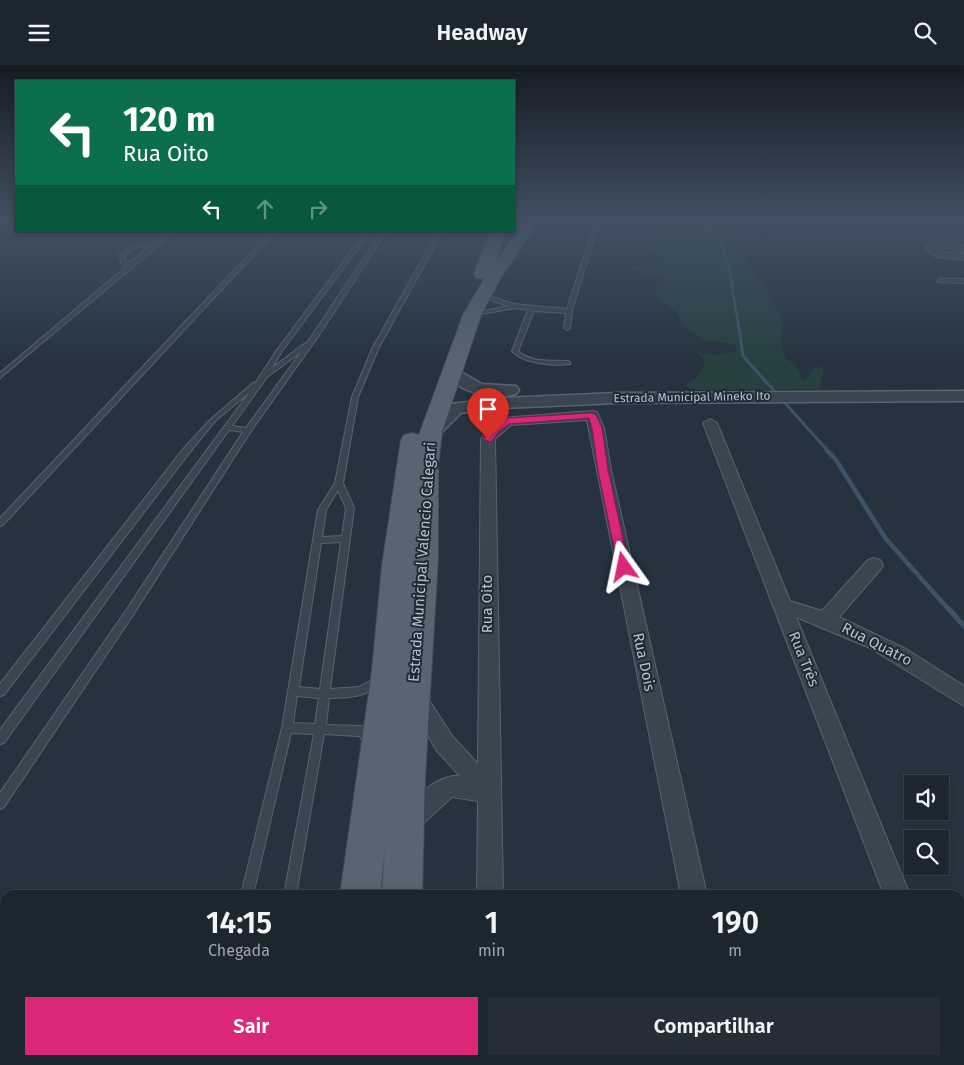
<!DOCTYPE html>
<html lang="pt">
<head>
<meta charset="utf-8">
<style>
  :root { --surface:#1c262f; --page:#252e37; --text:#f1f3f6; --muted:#a0a5aa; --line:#3a434b; --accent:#db2777 }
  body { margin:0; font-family:"Fira Sans",sans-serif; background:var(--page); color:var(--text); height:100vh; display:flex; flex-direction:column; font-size:19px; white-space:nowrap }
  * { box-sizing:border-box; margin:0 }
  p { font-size:16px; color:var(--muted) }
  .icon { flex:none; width:28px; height:28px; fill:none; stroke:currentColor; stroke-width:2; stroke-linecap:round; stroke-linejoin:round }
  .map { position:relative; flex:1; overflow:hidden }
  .drawer { position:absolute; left:0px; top:825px; width:965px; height:175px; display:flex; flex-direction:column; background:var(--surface); border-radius:15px 15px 0 0; box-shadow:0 2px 8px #0003,0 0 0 1px var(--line) }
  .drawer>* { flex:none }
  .hud { position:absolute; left:15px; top:15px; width:500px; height:152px; border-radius:0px; box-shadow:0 2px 8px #0003,0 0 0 1px var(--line); background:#0b6e4f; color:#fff; overflow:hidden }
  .buttons { position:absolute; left:904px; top:710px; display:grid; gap:10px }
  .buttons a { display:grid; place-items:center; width:45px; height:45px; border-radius:0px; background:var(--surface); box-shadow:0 2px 8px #0003,0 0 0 1px var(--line); font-size:25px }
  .pin { position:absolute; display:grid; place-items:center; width:42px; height:42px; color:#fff; margin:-51px -21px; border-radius:50% 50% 50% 0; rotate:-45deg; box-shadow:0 0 5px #0007 }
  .pin .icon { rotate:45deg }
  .me { position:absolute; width:55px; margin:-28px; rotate:348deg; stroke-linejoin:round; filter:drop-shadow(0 0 4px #0008) }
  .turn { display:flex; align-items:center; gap:18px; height:105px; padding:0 25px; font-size:22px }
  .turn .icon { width:65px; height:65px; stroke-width:2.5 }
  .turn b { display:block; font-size:35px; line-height:42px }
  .lanes { display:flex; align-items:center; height:48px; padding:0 25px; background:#0003; justify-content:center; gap:25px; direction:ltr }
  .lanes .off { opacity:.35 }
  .eta { display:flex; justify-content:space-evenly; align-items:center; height:85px; text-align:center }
  .eta b { font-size:30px; font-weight:600; line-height:35px }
  .primary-button { display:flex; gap:10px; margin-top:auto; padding:10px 25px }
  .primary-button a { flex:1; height:58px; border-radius:0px; background:var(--accent); color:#fff; font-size:20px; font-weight:600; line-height:58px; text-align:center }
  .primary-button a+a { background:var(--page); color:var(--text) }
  header { display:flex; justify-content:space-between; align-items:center; height:65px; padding:0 25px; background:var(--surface); font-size:22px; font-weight:600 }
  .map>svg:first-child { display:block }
  .green { fill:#284040 }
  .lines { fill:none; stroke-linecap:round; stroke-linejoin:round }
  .stream-far3 { stroke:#3c5367; stroke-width:2.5 }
  .stream-far2 { stroke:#3c5367; stroke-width:3 }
  .stream-far1 { stroke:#3c5367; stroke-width:4.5 }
  .stream { stroke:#3c5367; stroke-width:5 }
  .building { fill:#4f5e6a; stroke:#212c36 }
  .service-casing { stroke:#58636d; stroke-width:2 }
  .minor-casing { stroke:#58636d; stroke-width:2 }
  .tertiary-casing { stroke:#58636d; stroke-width:3 }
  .primary-casing { stroke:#434e58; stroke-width:2 }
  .service { fill:#3a454f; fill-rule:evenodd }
  .minor { fill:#3a454f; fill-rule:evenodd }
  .tertiary { fill:#3a454f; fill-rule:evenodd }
  .primary { fill:#58646f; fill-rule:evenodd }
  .route { fill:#db2777; stroke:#8e194d }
  .labels { text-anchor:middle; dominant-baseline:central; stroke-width:4; stroke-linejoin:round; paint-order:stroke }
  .far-street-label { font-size:12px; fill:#b6c0ca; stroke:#1f2a34 }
  .street-label { font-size:15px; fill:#b6c0ca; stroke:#1f2a34 }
</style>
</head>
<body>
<header><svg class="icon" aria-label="menu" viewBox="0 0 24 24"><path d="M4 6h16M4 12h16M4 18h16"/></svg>Headway<svg class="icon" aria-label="search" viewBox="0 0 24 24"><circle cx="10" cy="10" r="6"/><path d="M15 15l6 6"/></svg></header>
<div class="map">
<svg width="964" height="1000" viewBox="0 0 964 1000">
  <rect width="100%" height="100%" fill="#26333f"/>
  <!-- green -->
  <path class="green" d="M 660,156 L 734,156 L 737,158 L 744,181 L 737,186 L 746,191 L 782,253 L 782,284 L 786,293 L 796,300 L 802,315 L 807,314 L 814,303 L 824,302 L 819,324 L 698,325 L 687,322 L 686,320 L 696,313 L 704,302 L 703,292 L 696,287 L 717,290 L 735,287 L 738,283 L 733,279 L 706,276 L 691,268 L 682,259 L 677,248 L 653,228 L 663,220 L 664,213 L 640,208 L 629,202 L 668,196 L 652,185 L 654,180 L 643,170 Z"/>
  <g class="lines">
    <!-- stream-far3 -->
    <path class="stream-far3" d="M 705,156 L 705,164 L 721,179 L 729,202 L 738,258"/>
    <!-- stream-far2 -->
    <path class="stream-far2" d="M 738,257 L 743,291 L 827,385"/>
    <!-- stream-far1 -->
    <path class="stream-far1" d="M 826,384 L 836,395 L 886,474 L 950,546"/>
    <!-- stream -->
    <path class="stream" d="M 949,544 L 964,561"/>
  </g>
  <!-- building -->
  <path class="building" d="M 186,995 L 278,995 L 185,1000 Z"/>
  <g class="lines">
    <!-- service casing -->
    <g class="service-casing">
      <g id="service">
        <path d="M 0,156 L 6,156 L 0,159 Z"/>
        <path d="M 595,156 L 599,156 L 572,246 L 570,263 L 567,265 L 564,263 L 566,248 L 534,246 L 518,286 C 531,298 552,295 568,296 L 570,297 L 570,299 C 554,301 525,299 513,287 L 512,286 L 528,245 L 515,243 L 470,251 L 470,249 L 508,241 L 491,235 L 482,229 L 481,228 L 484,226 L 495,233 L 514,239 L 567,244 Z"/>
        <path d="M 168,166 L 173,166 L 159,180 L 0,313 L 0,308 L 128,200 L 121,198 L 120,189 L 132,181 L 154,178 ZM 150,181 L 131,197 L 125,196 L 125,191 L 135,183 Z"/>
        <path d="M 271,166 L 276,166 L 3,460 L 0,461 L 0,453 Z"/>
        <path d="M 366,166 L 371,166 L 282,286 L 272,303 L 304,279 L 307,278 L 382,166 L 387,166 L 317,273 L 251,366 L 133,550 L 4,742 L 0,744 L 0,728 L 127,544 L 243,367 L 229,365 L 4,678 L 0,679 L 0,665 L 249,328 L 215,356 L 190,387 L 4,630 L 0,631 L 0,619 L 184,383 L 211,354 L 253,318 L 256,317 L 277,285 ZM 301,287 L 246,363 L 232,361 L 267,312 Z"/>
        <path d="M 438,166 L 443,166 L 379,282 L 358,332 L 343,418 L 354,443 L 330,624 L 359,622 L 377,612 L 381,613 L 382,616 C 372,632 346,633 329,633 L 326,660 L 362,661 L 366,663 L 375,675 L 374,679 L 370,680 L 366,679 L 359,671 L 324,669 L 296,830 L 284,830 L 314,669 L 291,668 L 253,830 L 241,830 L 282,663 L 318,445 L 335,418 L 352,332 L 373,282 ZM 338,425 L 346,443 L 342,471 L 322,472 L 326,445 ZM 341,477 L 320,624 L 299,622 L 321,478 ZM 297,631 L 319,633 L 315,659 L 293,658 Z"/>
        <path d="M 940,214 L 964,214 L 964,218 L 938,217 L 937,216 Z"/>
        <path d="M 252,995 L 264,995 L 265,998 L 264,1000 L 250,1000 Z"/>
      </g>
    </g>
    <!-- minor casing -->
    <g class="minor-casing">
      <g id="minor">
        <path d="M 942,176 L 964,181 L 964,187 L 942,182 L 937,183 L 943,187 L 964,189 L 964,195 L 936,192 L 926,184 L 929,179 Z"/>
        <path d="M 592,346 L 597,347 L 604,363 L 611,405 L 707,830 L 681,830 L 587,355 L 511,360 L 495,374 L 503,830 L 477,830 L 478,736 L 452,732 L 416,765 L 408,769 L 400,765 L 396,757 C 404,738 439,708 460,711 L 437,686 L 409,638 L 406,632 L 409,626 L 416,623 L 423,626 L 453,672 L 478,699 L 481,374 L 491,361 L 502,353 Z"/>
        <path d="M 710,354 L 717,358 L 790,536 L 822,546 L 868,495 L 874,493 L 880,495 L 883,500 L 880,505 L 839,552 L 906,584 L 964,621 L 964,641 L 870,583 L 796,552 L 910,830 L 884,830 L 703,358 Z"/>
        <path d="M 960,977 L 964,979 L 964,1000 L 948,1000 L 947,995 L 960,995 Z"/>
        <rect x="478" y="995" width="30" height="5"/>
        <path d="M 715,995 L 745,995 L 747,1000 L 717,1000 Z"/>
      </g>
    </g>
    <!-- tertiary casing -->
    <g class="tertiary-casing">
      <g id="tertiary">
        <path d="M 452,302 L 482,319 L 516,321 L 519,325 L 516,329 C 492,335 458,328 444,307 L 446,303 Z"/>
        <path d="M 964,326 L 964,336 L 618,338 L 504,343 L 461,348 L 438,371 L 424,371 L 422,367 L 450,339 L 504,333 L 618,328 Z"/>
      </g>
    </g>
    <!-- primary casing -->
    <g class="primary-casing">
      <g id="primary">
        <path d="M 521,156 L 535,156 L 533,164 L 500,214 L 481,250 L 442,367 L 438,400 L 438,492 L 425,712 L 422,830 L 382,830 L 385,781 L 380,830 L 340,830 L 372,606 L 382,501 L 401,375 L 404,370 L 412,368 L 419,370 L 463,250 L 484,214 L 476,213 L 474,209 L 490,166 L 505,166 L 496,197 L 519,164 Z"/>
        <path d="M 315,995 L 361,995 L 360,1000 L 314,1000 Z"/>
        <rect x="388" y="995" width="46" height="5"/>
      </g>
    </g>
    <!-- service -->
    <use href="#service" class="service"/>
    <!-- minor -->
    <use href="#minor" class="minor"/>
    <!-- tertiary -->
    <use href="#tertiary" class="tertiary"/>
    <!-- primary -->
    <use href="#primary" class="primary"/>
  </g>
  <!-- sky -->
  <linearGradient id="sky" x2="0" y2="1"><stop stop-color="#151c23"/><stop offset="0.53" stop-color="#415063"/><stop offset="1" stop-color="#415063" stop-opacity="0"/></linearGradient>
  <rect width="964" height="296" fill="url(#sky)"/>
  <!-- route -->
  <path class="route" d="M 592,348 L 596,350 L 602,363 L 608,405 L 629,502 L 624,507 L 618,502 L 598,405 L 592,363 L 589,353 L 509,359 L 499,366 L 491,377 L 483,374 L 492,362 L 507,353 Z"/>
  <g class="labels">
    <!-- far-street labels -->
    <g class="far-street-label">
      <text transform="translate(692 332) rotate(-1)">Estrada Municipal Mineko Ito</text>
    </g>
    <!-- street labels -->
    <g class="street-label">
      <text transform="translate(422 497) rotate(-86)">Estrada Municipal Valencio Calegari</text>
      <text transform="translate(487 539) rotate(-90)">Rua Oito</text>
      <text transform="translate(877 579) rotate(27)">Rua Quatro</text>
      <text transform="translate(804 594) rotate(68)">Rua Três</text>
      <text transform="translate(644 597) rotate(78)">Rua Dois</text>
    </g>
  </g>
</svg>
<div class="buttons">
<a><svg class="icon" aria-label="sound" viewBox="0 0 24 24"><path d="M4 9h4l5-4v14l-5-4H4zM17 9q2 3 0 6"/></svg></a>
<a><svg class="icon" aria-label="search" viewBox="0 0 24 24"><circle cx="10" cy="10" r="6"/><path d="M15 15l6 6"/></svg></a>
</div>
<div class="pin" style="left:488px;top:374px;background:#d93025"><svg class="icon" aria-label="arrive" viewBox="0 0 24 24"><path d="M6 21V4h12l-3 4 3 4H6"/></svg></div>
<svg class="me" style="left:624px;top:502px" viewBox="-20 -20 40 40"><path d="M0-17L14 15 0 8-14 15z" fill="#db2777" stroke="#fff" stroke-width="4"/></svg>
<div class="hud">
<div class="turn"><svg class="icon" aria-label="left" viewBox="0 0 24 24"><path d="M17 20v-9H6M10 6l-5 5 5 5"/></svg><div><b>120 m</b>Rua Oito</div></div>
<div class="lanes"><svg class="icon" aria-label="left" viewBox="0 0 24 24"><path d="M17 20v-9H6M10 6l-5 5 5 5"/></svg><svg class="icon off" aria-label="ahead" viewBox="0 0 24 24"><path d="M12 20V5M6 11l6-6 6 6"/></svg><svg class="icon off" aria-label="right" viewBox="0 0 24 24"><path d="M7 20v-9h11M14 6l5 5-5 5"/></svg></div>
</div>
<section class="drawer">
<div class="eta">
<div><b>14:15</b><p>Chegada</p></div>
<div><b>1</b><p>min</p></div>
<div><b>190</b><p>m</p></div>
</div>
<div class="primary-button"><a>Sair</a><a>Compartilhar</a></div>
</section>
</div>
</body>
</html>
